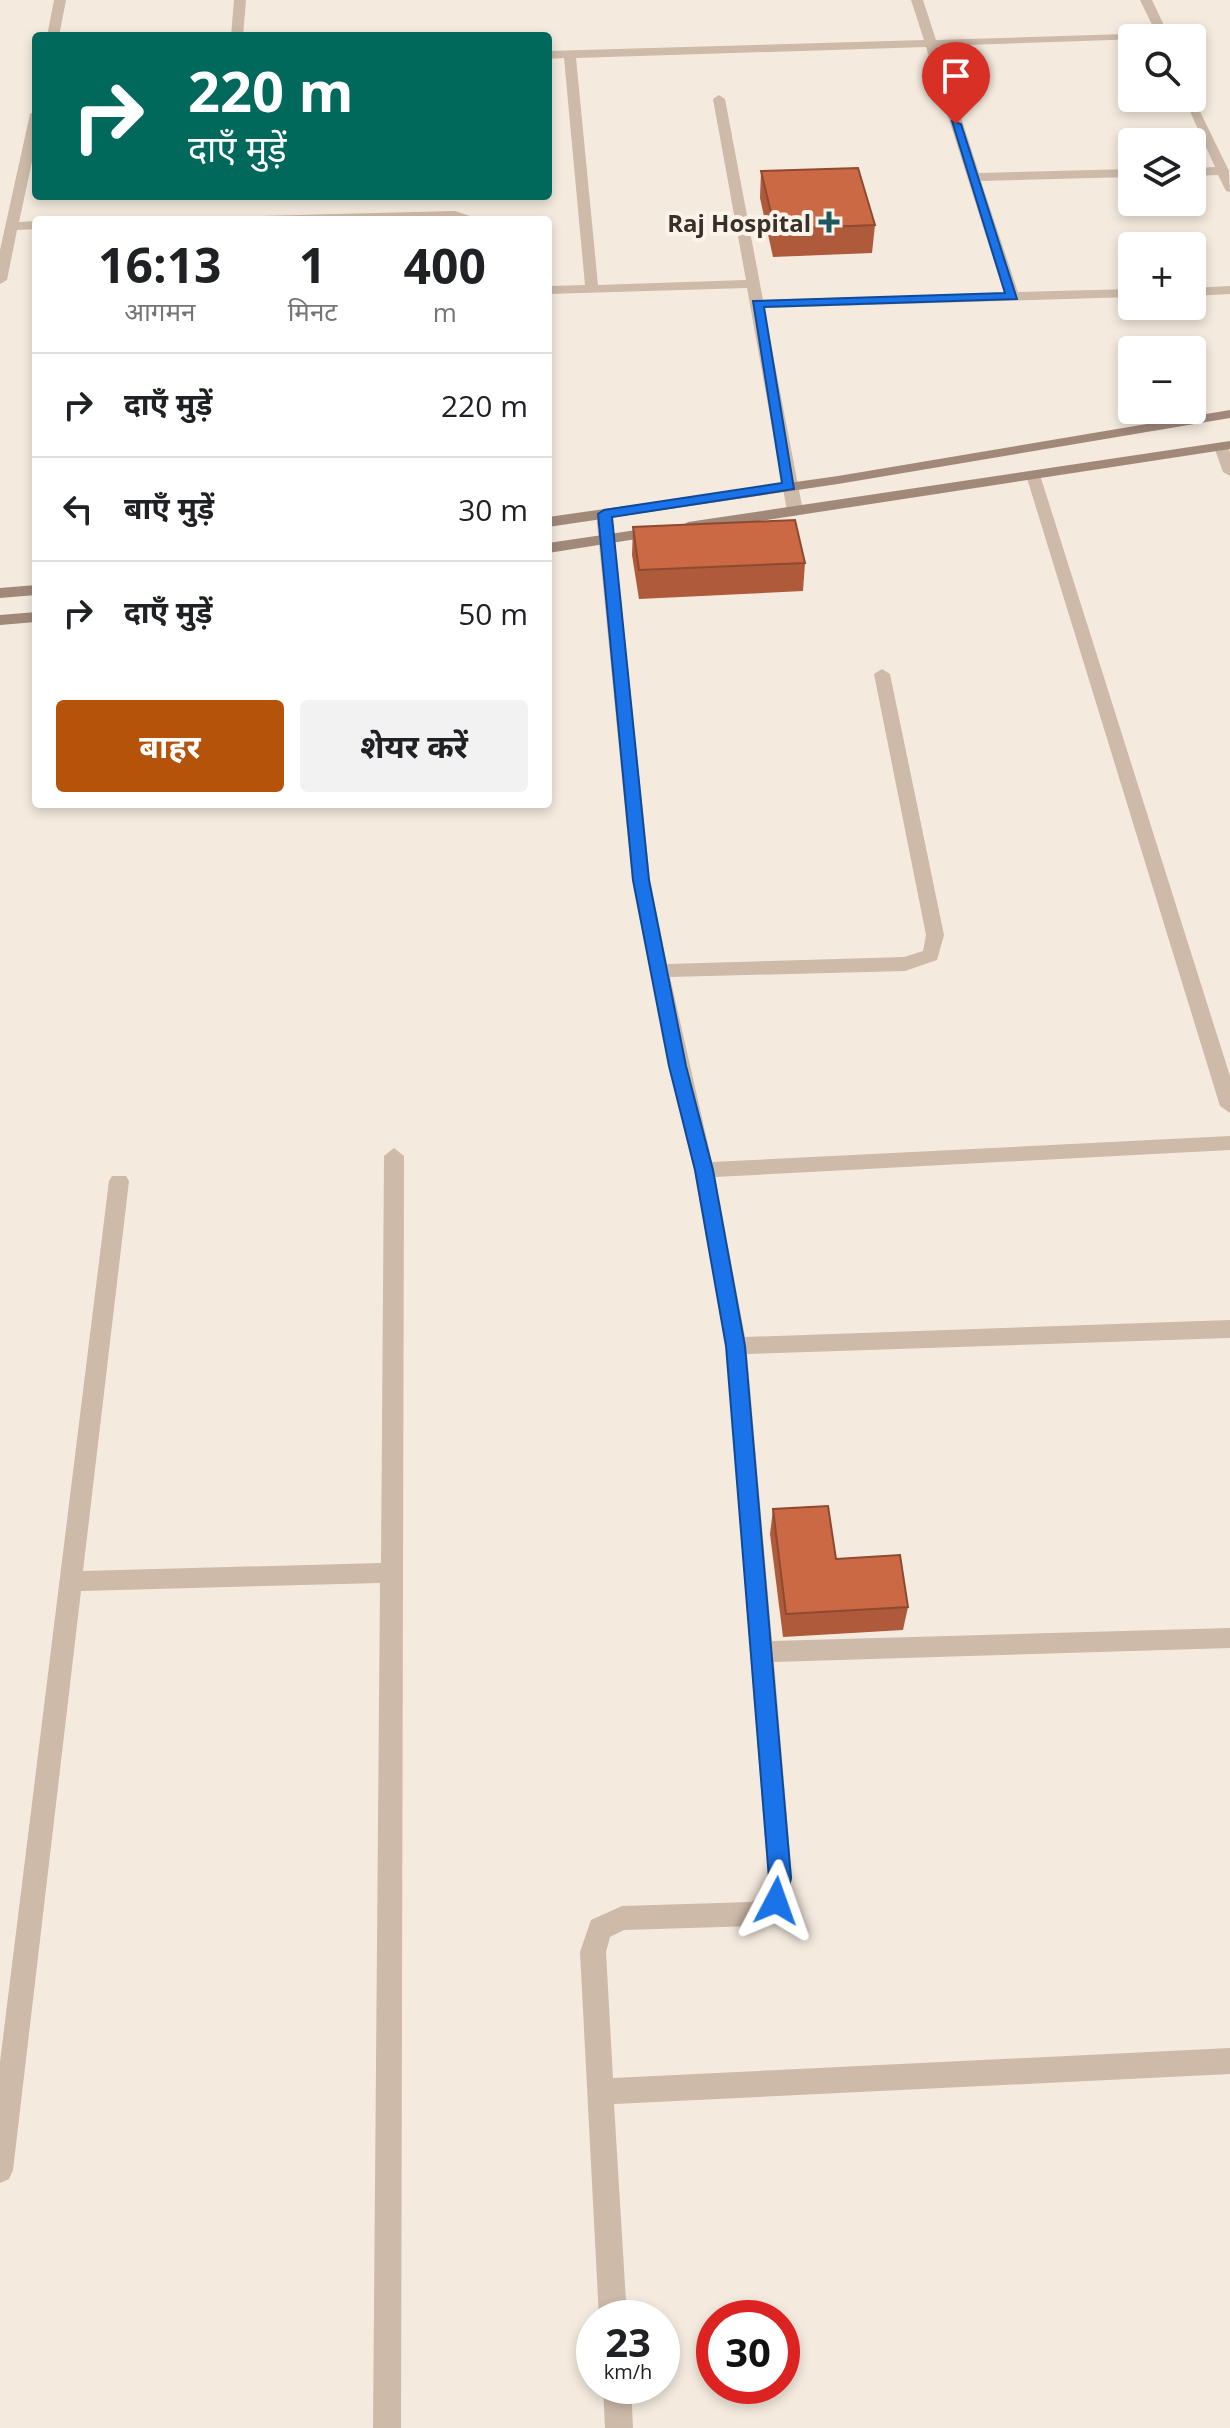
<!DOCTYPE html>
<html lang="hi">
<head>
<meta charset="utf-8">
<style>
  :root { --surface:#fff; --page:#f2f2f2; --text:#202124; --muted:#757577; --line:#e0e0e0; --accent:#b45309 }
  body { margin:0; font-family:"Open Sans","Noto Sans Devanagari",sans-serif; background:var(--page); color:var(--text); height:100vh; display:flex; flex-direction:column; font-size:30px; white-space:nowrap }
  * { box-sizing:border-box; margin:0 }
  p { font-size:26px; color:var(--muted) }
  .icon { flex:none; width:44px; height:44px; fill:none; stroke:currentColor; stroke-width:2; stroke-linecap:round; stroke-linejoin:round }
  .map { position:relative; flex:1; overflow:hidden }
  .drawer { position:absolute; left:32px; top:216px; width:520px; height:592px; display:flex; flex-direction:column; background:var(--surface); border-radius:8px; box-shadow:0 4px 12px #0003 }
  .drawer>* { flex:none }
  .hud { position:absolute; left:32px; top:32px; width:520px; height:168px; border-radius:8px; box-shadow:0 4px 12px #0003; background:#00695c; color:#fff; overflow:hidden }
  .buttons { position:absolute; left:1118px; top:24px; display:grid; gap:16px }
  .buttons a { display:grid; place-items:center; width:88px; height:88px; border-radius:8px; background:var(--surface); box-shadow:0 4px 12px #0003; font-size:40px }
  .speed { position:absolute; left:576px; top:2300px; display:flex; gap:16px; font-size:40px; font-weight:700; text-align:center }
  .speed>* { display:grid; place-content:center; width:104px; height:104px; border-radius:50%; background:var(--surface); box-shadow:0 4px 12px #0003; line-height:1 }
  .speed small { font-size:20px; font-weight:400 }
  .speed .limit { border:12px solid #d22; background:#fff; color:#111 }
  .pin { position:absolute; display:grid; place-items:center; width:68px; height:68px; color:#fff; margin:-82px -34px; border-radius:50% 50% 50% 0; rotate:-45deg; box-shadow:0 0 8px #0007 }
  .pin .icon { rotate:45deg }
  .me { position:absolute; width:88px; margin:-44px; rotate:4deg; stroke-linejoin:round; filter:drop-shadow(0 0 6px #0008) }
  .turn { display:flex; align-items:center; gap:28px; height:168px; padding:0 24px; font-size:36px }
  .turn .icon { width:104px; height:104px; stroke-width:2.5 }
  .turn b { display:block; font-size:56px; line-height:68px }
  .eta { display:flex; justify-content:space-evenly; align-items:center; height:136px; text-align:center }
  .eta b { font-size:48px; font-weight:700; line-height:56px }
  .action { display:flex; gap:16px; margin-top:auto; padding:16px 24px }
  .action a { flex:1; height:92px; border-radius:8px; background:var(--accent); color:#fff; font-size:32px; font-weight:700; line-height:92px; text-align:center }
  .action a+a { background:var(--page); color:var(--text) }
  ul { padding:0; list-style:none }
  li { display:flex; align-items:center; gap:24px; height:104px; padding:0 24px; border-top:2px solid var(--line) }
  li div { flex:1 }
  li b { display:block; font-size:30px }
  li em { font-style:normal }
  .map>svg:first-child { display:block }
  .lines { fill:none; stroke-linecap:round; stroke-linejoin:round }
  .street { fill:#cdbaa9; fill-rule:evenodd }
  .secondary { fill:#a1897a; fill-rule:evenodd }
  .wall { fill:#af5a3b }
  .building { fill:#cb6945; stroke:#8e4a30; stroke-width:2 }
  .route { fill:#1a73e8; stroke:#114b97; stroke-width:2 }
  .poi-dot { fill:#1c585e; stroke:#fbf4eb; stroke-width:3 }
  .labels { text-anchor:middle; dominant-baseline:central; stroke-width:8; stroke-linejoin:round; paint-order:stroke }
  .far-poi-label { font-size:24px; font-weight:bold; fill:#3a2f29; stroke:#fbf4eb; text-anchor:end }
</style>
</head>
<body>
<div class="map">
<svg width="1230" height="2428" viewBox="0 0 1230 2428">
  <rect width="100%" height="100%" fill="#f4eade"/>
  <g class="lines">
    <!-- street -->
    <g class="street">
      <path d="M 54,0 L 66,0 L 59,36 L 47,36 Z"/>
      <path d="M 234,0 L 246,0 L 243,36 L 231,36 Z"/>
      <path d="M 911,0 L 923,0 L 936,40 L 1156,33 L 1140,0 L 1152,0 L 1170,38 L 938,46 L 979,173 L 1132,169 L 1132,177 L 981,181 L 1018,292 L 1132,289 L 1132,297 L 764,308 L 803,511 L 795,516 L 787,511 L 747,288 L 548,294 L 548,286 L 585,285 L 564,58 L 548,59 L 548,51 L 924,40 ZM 926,47 L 1004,293 L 763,300 L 725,99 L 719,95 L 713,99 L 746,280 L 598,285 L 576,58 Z"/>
      <path d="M 1192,95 L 1229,171 L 1230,192 L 1226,191 L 1218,175 L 1192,176 L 1192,168 L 1215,167 L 1184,98 L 1192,98 Z"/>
      <path d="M 36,110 L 36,143 L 19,222 L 36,221 L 36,229 L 17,230 L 7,280 L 0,284 L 0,250 L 30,114 Z"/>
      <path d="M 455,211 L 482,220 L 253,220 L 259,216 Z"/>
      <path d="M 1230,286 L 1230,294 L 1192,296 L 1192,288 Z"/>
      <path d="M 1221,443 L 1226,444 L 1230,452 L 1230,476 L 1223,472 L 1214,447 Z"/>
      <path d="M 1033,471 L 1040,475 L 1230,1076 L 1230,1113 L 1220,1106 L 1026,475 Z"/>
      <path d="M 604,509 L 612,514 L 650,880 L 667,964 L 904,957 L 923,951 L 926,935 L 874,674 L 882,669 L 890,674 L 944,935 L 937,960 L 905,971 L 670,977 L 712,1162 L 1230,1136 L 1230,1150 L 715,1177 L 745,1337 L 1230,1320 L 1230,1338 L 747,1354 L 772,1641 L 1230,1628 L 1230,1648 L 774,1662 L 792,1878 L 785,1910 L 754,1926 L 624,1930 L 610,1937 L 606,1952 L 613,2078 L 1230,2048 L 1230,2074 L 614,2104 L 627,2318 L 599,2318 L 580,1952 L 591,1920 L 622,1906 L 751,1902 L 765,1894 L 768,1878 L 726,1346 L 694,1170 L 669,1066 L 632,880 L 596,514 Z"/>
      <path d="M 394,1148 L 404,1156 L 401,2428 L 373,2428 L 380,1583 L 81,1591 L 13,2170 L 9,2179 L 0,2183 L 0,2062 L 109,1181 L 112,1176 L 126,1176 L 129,1181 L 83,1571 L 381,1563 L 384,1156 Z"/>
      <path d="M 603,2386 L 631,2386 L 633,2428 L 605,2428 Z"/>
    </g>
    <!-- secondary -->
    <g class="secondary">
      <path d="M 1230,410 L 1230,418 L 838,484 L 548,527 L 548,517 L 838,476 Z"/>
      <path d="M 1230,441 L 1230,449 L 688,532 L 680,527 L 688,522 Z"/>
      <path d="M 657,527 L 665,532 L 662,535 L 548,553 L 548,543 Z"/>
      <path d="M 36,585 L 36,595 L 0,598 L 0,588 Z"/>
      <path d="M 36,612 L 36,622 L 0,625 L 0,615 Z"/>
    </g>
  </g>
  <!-- wall -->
  <g class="wall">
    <path d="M 761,171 L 875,225 L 872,253 L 773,257 L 760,198 Z"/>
    <path d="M 633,527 L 805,563 L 803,591 L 639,599 L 632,555 Z"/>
    <path d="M 773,1509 L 836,1559 L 908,1607 L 903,1630 L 783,1637 L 770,1534 Z"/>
  </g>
  <!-- building -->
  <g class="building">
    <path d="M 858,168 L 875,225 L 775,229 L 761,171 Z"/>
    <path d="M 795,520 L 805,563 L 639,570 L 633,527 Z"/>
    <path d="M 828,1506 L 836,1559 L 900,1555 L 908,1607 L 786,1614 L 773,1509 Z"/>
  </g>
  <!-- route -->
  <path class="route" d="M 952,121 L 961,124 L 1017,299 L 764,307 L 794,489 L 612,517 L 649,880 L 686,1066 L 713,1170 L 745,1346 L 791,1878 L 784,1909 L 776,1912 L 768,1909 L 764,1901 L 769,1878 L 726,1346 L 695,1170 L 669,1066 L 633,880 L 598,514 L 604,510 L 782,483 L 753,301 L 1005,293 Z"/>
  <!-- markers -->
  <path class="poi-dot" d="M825 210h8v8h8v8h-8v8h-8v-8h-8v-8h8z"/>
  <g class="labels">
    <!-- far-poi labels -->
    <g class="far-poi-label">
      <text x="811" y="222">Raj Hospital</text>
    </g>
  </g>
</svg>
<div class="buttons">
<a><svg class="icon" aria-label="search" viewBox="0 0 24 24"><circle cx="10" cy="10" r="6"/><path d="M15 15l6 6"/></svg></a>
<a><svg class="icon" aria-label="layers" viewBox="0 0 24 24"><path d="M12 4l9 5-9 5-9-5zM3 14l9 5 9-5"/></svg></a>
<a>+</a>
<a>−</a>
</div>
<div class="speed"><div>23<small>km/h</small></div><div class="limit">30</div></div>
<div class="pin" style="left:956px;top:124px;background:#d93025"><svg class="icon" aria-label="arrive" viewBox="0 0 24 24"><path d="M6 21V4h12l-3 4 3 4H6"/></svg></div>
<svg class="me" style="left:776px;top:1901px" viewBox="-20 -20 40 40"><path d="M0-17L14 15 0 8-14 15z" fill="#1a73e8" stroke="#fff" stroke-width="4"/></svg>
<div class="hud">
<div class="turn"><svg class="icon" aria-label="right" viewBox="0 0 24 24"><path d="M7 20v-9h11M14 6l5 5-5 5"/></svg><div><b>220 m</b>दाएँ मुड़ें</div></div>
</div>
<section class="drawer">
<div class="eta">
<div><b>16:13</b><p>आगमन</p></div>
<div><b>1</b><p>मिनट</p></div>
<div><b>400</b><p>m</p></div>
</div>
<ul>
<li><svg class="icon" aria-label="right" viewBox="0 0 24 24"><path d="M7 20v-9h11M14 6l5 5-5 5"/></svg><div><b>दाएँ मुड़ें</b></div><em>220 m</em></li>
<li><svg class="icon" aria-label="left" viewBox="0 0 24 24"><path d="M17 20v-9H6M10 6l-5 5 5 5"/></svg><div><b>बाएँ मुड़ें</b></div><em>30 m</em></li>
<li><svg class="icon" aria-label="right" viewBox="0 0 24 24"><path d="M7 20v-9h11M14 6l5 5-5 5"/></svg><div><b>दाएँ मुड़ें</b></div><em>50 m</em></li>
</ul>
<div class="action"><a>बाहर</a><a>शेयर करें</a></div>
</section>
</div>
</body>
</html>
